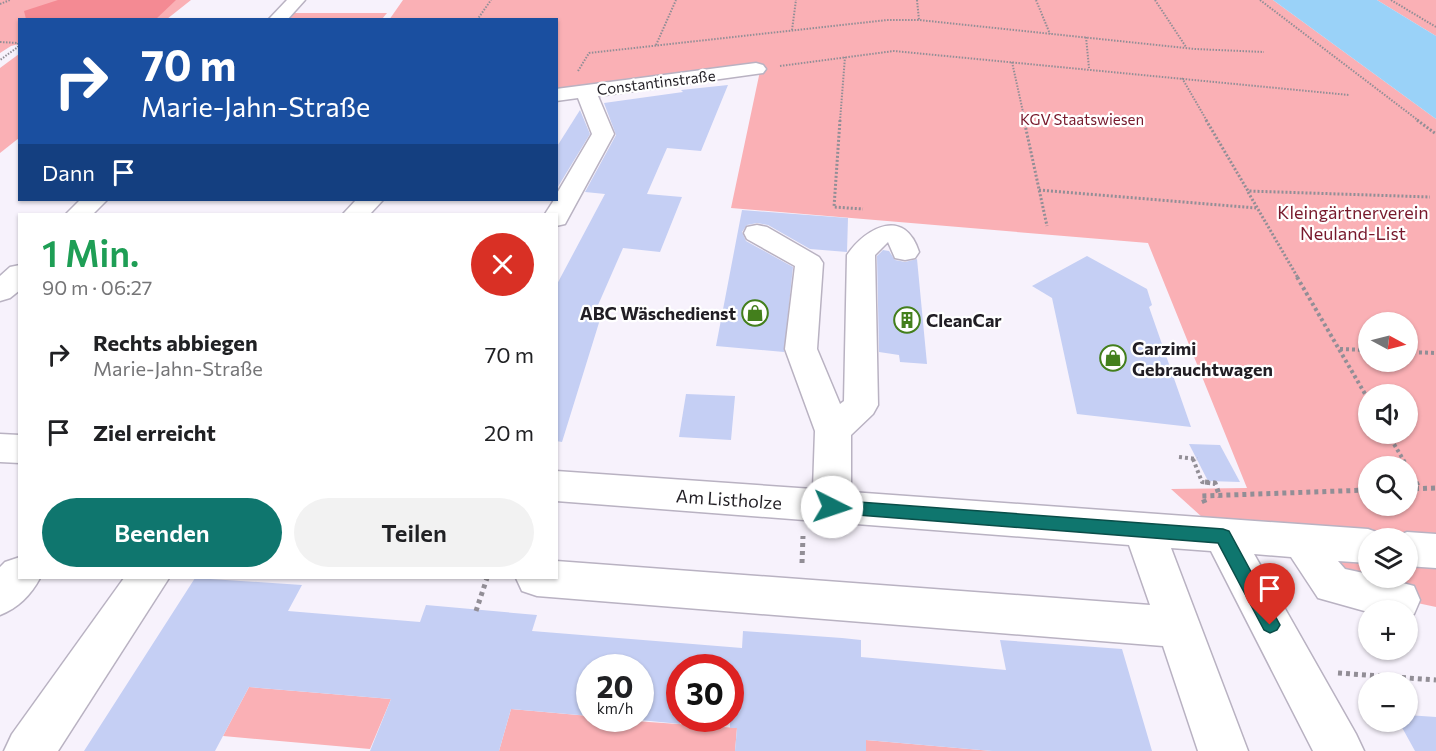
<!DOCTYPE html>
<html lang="de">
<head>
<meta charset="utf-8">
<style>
  :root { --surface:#fff; --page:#f2f2f2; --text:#202124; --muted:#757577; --accent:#0f766e }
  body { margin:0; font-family:Commissioner,sans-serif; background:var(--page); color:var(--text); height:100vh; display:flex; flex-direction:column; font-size:22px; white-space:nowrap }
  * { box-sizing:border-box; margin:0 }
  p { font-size:20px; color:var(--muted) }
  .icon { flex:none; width:33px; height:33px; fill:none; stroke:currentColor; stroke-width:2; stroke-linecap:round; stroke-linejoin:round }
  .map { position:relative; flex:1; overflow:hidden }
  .details { position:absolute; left:18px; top:213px; width:540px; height:366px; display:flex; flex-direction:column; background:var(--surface); border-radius:0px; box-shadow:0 2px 4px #0004 }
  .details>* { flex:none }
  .hud { position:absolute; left:18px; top:18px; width:540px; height:183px; border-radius:0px; box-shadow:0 2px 4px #0004; background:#1a4fa0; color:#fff; overflow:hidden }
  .needle { width:39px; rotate:97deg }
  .buttons { position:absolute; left:1358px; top:312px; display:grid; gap:12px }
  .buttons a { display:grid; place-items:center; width:60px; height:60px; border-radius:50%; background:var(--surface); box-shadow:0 2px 4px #0004; font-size:30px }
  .speed { position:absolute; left:576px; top:654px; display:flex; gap:12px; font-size:30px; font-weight:700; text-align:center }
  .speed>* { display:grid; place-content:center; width:78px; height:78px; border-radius:50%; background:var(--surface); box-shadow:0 2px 4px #0004; line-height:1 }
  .speed small { font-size:15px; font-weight:400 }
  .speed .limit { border:9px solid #d22; background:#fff; color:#111 }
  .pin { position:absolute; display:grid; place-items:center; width:51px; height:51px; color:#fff; margin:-62px -26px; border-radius:50% 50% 50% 0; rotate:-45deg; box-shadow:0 0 6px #0007 }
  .pin .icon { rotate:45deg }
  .me { position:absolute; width:66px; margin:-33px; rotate:94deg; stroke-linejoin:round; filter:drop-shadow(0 0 4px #0008) }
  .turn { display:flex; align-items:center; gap:21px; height:126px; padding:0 24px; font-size:27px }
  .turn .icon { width:78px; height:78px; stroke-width:2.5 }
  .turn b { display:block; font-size:42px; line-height:51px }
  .then { display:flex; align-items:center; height:57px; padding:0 24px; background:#0003; gap:12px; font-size:22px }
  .round { display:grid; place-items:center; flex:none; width:63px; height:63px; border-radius:32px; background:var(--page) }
  .overview { display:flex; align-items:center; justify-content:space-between; height:102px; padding:0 24px }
  h1 { font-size:36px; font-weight:600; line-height:45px; color:#1e9e55 }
  .action { display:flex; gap:12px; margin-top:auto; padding:12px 24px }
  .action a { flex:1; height:69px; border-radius:36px; background:var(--accent); color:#fff; font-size:24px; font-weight:600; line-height:69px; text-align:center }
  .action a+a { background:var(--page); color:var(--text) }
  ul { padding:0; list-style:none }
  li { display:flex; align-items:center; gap:18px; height:78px; padding:0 24px }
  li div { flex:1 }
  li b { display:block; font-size:22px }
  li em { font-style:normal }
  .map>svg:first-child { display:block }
  .green { fill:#fab0b5; fill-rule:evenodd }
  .forest { fill:#f48a93 }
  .water { fill:#9ad2f8 }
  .building { fill:#c5cff4 }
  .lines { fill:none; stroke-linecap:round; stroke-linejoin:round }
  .minor-casing { stroke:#b9b2c2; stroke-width:3 }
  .path-far3 { stroke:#928e96; stroke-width:2; stroke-dasharray:1.5 1.5; stroke-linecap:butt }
  .path-far2 { stroke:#928e96; stroke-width:3; stroke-dasharray:2 2; stroke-linecap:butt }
  .path-far1 { stroke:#928e96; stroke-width:4; stroke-dasharray:3 3; stroke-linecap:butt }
  .path { stroke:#928e96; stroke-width:5; stroke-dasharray:4 4; stroke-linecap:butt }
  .minor { fill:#fff; fill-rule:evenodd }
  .route { fill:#0f766e; stroke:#0a4d48; stroke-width:1.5 }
  .labels { text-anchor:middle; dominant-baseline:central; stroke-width:4.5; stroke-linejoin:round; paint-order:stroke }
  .far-street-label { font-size:15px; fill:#211e24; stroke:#fff }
  .far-park-label { font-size:15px; fill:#77192c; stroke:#fff }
  .park-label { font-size:18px; fill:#77192c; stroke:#fff }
  .poi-label { font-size:18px; font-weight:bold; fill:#211e24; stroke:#fff; text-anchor:start }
  .street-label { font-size:18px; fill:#211e24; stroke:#fff }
</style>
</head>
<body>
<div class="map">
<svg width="1436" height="751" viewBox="0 0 1436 751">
  <rect width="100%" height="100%" fill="#f7f2fc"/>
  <!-- green -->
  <g class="green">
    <path d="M 0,0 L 191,0 L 167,19 L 20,20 L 19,44 L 11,46 L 0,53 Z"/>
    <path d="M 403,0 L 1273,0 L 1436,119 L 1436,607 L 1333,585 L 1303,542 L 1223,536 L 1171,489 L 1247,488 L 1148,243 L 731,208 L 760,71 L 557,90 L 556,20 L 389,20 ZM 1368,322 L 1407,322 L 1407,362 L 1368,362 ZM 1368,394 L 1407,394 L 1407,434 L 1368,434 ZM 1368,466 L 1407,466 L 1407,506 L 1368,506 ZM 1368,538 L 1407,538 L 1407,578 L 1368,578 Z"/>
    <path d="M 1377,0 L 1436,0 L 1436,36 Z"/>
    <path d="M 290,13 L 387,13 L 382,19 L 284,20 Z"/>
    <path d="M 19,54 L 19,138 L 0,153 L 0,68 Z"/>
    <path d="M 249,687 L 391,699 L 370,749 L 223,736 Z"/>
    <path d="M 511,709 L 589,716 L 590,718 L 737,728 L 735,751 L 499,751 Z"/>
    <path d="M 866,740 L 992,751 L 866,751 Z"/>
  </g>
  <!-- forest -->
  <path class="forest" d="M 58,0 L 176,0 L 156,19 L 26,19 L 24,11 Z"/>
  <!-- water -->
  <path class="water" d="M 1273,0 L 1377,0 L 1436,36 L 1436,119 Z"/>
  <!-- building -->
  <g class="building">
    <path d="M 728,85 L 701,151 L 667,148 L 647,194 L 682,197 L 660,252 L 623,248 L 595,312 L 602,313 L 562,442 L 556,441 L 556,286 L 605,194 L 585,192 L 616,135 L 604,103 L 683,92 L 681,90 Z"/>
    <path d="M 580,110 L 590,134 L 556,190 L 556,148 Z"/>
    <path d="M 742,210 L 848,218 L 847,252 L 810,249 L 768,225 L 757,223 L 747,225 L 742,232 L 746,241 L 793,267 L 784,352 L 716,346 Z"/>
    <path d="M 883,250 L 889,251 L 895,260 L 905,262 L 917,259 L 927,364 L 900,362 L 899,355 L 879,352 L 877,256 Z"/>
    <path d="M 1087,256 L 1147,289 L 1152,305 L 1149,307 L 1191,427 L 1077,414 L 1052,298 L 1032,286 Z"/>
    <path d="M 686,394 L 735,396 L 731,440 L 679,437 Z"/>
    <path d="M 1189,444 L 1220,445 L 1240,482 L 1208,481 Z"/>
    <path d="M 195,578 L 302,585 L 288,611 L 420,622 L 426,605 L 537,615 L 532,631 L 742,648 L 743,631 L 842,638 L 861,640 L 861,657 L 1006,670 L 1000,640 L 1122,649 L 1152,751 L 992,751 L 866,740 L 866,751 L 735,751 L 737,728 L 730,728 L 730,668 L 680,668 L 680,724 L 640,720 L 640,668 L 590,668 L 590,716 L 511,709 L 499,751 L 370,751 L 391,699 L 249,687 L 215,751 L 84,751 Z"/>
    <path d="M 1407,715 L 1436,717 L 1436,751 L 1415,751 L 1399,722 L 1407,722 Z"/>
  </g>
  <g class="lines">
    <!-- minor casing -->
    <g class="minor-casing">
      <g id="minor">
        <path d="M 287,0 L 305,0 L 287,20 L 268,20 Z"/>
        <path d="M 756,63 L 763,65 L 766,69 L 763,73 L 598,96 L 614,134 L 565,224 L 556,226 L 556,214 L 545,214 L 554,200 L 556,200 L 556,195 L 592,134 L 578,98 L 556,101 L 556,89 Z"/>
        <path d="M 80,200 L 107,200 L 93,214 L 66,214 Z"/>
        <path d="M 356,200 L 383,200 L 370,214 L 343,214 Z"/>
        <path d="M 757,225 L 767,227 L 819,257 L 823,263 L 817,349 L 840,404 L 844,401 L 847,255 C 867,226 905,208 919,252 L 915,258 L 905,260 L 895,258 L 888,242 L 875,255 L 878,405 L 873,414 L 851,435 L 851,492 L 1368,529 L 1382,534 L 1384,538 L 1368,538 L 1368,563 L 1338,561 L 1345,569 L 1368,574 L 1368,578 L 1384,578 L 1414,586 L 1420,600 L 1414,614 L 1407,616 L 1407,610 L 1368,612 L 1318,598 L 1291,557 L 1254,554 L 1356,734 L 1364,751 L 1313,751 L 1211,551 L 1171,548 L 1248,751 L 1198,751 L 1163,646 L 537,596 L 522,591 L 516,578 L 556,578 L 556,561 L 1150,605 L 1129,545 L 556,501 L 556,471 L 813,489 L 815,431 L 785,349 L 795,266 L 747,239 L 744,233 L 747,227 Z"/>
        <path d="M 20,265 L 20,290 L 10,298 L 0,301 L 0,276 L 10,267 Z"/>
        <path d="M 0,434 L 20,435 L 20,463 L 0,462 Z"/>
        <path d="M 1407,532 L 1436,534 L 1436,568 L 1407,566 L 1407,538 L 1392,538 Z"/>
        <path d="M 20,557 L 20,578 L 40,578 C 31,595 18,608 0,615 L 0,567 L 5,562 Z"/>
        <path d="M 124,578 L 169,578 L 58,751 L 4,751 L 12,734 Z"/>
      </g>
    </g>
    <!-- path-far3 -->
    <g class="path-far3">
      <path d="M 917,0 L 919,20"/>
      <path d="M 1036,0 L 1050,34"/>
      <path d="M 1155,0 L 1186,47"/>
      <path d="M 1260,0 L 1419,121"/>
      <path d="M 1391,0 L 1436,27"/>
      <path d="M 0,4 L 10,0"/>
      <path d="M 477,20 L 491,0"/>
      <path d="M 792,30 L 796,0"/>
      <path d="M 1086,37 L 1089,68"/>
      <path d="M 0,42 L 18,43 L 18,47 L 0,60"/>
      <path d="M 656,45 L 676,0"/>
      <path d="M 1012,62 L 1025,121"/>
      <path d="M 780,66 L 894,51 L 1349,95"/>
      <path d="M 578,71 L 589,53 L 887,20 L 919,20 L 1195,49 L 1264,52"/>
      <path d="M 1182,78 L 1207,121"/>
      <path d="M 840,121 L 845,57"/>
    </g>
    <!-- path-far2 -->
    <g class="path-far2">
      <path d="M 840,120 L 834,207 L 863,209"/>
      <path d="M 1024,120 L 1047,226"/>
      <path d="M 1206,120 L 1248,191 L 1430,197"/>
      <path d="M 1417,120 L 1436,134"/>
      <path d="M 1039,190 L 1256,208"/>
      <path d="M 1248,192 L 1298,278"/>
    </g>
    <!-- path-far1 -->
    <g class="path-far1">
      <path d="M 1297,277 L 1368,399"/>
      <path d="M 1340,349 L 1368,350"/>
      <path d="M 1407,352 L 1436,353"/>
      <path d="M 1388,434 L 1407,466"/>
      <path d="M 1179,457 L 1197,459"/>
      <path d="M 1193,459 L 1202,482 L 1215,484"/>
      <path d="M 1407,467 L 1417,484"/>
    </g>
    <!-- path -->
    <g class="path">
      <path d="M 1205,482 L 1215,483 L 1220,497"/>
      <path d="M 1416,482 L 1419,488"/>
      <path d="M 1407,489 L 1436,488"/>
      <path d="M 1205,503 L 1202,496 L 1368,490"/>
      <path d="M 802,563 L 803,536"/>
      <path d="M 476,611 L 487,578"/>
      <path d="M 1338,673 L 1436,680"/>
    </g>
    <!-- minor -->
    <use href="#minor" class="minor"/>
  </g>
  <!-- route -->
  <path class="route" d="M 832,500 L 1223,529 L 1229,531 L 1280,625 L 1277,630 L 1270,633 L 1264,630 L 1218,543 L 832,513 L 824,507 Z"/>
  <!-- icons -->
  <defs>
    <g id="shop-ring" transform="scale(1.35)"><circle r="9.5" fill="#fff" stroke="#437f1c" stroke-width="1.5"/><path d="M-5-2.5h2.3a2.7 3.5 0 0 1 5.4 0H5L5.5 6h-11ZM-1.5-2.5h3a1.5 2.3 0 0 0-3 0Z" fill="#437f1c"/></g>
    <g id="building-ring" transform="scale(1.35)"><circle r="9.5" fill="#fff" stroke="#437f1c" stroke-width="1.5"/><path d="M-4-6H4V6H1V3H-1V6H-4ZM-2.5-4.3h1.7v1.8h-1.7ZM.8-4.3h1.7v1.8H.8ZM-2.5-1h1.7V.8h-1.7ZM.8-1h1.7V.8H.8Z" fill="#437f1c"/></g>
  </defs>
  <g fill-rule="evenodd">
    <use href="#shop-ring" x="755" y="313"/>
    <use href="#building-ring" x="907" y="320"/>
    <use href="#shop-ring" x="1113" y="358"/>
  </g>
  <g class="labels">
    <!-- far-street labels -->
    <g class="far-street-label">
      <text transform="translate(656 82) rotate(-7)">Constantinstraße</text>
    </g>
    <!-- far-park labels -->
    <g class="far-park-label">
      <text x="1082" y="119">KGV Staatswiesen</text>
    </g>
    <!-- park labels -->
    <g class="park-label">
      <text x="1353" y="212">Kleingärtnerverein<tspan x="1353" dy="21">Neuland-List</tspan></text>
    </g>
    <!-- poi labels -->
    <g class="poi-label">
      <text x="736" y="313" text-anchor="end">ABC Wäschedienst</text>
      <text x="926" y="320">CleanCar</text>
      <text x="1132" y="348">Carzimi<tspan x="1132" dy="21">Gebrauchtwagen</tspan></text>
    </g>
    <!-- street labels -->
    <g class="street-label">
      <text transform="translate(729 499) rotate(4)">Am Listholze</text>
    </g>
  </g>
</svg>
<div class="buttons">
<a><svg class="needle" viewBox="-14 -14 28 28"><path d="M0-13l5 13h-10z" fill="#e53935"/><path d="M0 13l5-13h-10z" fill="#757577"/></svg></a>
<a><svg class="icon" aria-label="sound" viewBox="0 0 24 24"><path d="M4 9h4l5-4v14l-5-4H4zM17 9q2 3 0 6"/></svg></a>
<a><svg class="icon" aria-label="search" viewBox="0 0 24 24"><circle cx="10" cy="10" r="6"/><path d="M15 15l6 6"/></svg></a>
<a><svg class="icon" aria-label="layers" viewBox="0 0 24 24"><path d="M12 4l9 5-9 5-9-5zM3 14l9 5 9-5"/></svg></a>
<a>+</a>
<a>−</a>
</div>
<div class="speed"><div>20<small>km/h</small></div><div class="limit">30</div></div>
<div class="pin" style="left:1270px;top:625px;background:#d93025"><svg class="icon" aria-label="arrive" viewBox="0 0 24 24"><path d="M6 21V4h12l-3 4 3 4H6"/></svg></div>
<svg class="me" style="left:832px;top:507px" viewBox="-20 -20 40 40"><circle r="19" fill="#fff"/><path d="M0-13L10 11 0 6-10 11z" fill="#0f766e"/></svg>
<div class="hud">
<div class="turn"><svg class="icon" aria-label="right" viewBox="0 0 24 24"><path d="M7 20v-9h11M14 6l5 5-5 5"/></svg><div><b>70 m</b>Marie-Jahn-Straße</div></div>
<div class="then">Dann<svg class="icon" aria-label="arrive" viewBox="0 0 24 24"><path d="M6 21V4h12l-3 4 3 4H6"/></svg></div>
</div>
<section class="details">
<div class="overview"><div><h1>1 Min.</h1><p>90 m · 06:27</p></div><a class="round" style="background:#d93025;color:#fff"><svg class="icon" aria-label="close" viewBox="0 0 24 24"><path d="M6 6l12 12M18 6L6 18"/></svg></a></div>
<ul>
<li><svg class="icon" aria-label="right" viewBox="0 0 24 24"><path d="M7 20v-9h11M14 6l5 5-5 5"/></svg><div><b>Rechts abbiegen</b><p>Marie-Jahn-Straße</p></div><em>70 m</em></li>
<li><svg class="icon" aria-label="arrive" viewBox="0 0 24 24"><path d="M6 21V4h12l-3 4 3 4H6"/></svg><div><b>Ziel erreicht</b></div><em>20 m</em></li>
</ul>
<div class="action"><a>Beenden</a><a>Teilen</a></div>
</section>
</div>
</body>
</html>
